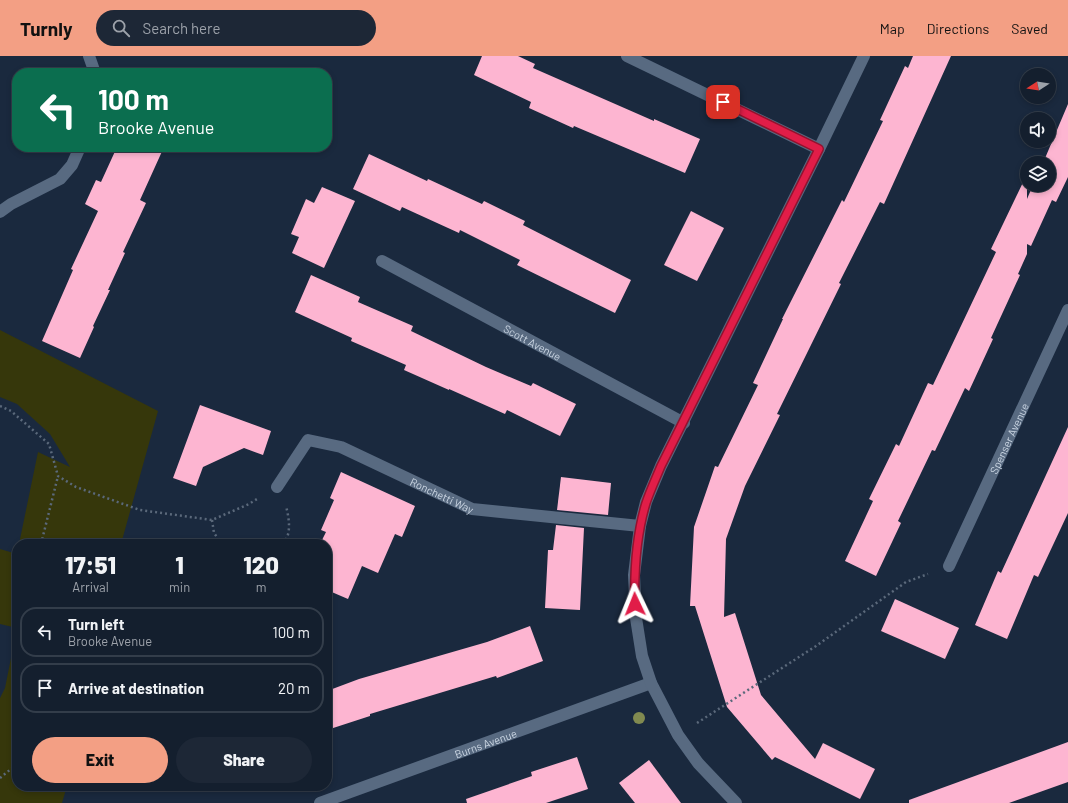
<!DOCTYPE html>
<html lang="en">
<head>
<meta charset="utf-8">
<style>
  :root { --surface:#141f2e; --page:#1d2736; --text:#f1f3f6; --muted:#9da2aa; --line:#333d4a; --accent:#f39f84 }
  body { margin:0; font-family:Barlow,sans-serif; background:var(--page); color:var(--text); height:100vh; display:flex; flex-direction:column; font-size:15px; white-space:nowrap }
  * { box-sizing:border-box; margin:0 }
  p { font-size:13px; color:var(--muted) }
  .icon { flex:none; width:22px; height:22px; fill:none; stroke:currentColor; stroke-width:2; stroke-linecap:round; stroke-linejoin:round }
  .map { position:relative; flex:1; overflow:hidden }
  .side { position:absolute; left:12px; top:483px; width:320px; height:252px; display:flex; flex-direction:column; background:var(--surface); border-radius:16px; box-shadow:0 2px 6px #0003,0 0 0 1px var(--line) }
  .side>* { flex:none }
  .banner { position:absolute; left:12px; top:12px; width:320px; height:84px; border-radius:16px; box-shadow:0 2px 6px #0003,0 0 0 1px var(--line); background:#0b6e4f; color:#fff; overflow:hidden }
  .needle { width:26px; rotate:258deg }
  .fabs { position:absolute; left:1020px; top:12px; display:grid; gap:8px }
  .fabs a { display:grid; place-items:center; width:36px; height:36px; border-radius:50%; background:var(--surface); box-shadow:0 2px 6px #0003,0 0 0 1px var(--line); font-size:20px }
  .pin { position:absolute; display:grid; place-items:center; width:34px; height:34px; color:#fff; margin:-17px; border-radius:8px; box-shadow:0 2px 6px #0006 }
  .me { position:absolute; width:44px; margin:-22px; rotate:358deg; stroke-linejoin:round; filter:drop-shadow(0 0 3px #0008) }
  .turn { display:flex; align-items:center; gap:14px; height:84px; padding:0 20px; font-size:18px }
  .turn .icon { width:52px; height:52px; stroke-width:2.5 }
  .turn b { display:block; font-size:28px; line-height:34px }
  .eta { display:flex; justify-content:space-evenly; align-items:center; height:68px; text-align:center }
  .eta b { font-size:24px; font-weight:800; line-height:28px }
  .cta { display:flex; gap:8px; margin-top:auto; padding:8px 20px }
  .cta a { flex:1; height:46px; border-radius:24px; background:var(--accent); color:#111; font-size:16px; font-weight:800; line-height:46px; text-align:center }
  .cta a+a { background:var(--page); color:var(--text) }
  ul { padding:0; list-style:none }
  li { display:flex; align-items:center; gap:12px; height:50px; margin:0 8px 6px; padding:0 12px; border:2px solid var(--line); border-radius:16px }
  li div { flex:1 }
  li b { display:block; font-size:15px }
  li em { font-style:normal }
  header { display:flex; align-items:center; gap:24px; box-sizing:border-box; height:56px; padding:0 20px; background:var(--accent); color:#111 }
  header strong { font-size:19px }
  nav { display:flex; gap:22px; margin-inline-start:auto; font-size:14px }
  .search { width:280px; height:36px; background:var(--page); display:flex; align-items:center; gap:10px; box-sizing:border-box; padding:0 14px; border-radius:22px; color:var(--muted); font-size:15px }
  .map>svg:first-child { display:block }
  .green { fill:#36370b }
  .building { fill:#fdb5d1 }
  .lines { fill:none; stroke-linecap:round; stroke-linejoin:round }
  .path { stroke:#5b697b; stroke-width:2.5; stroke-dasharray:2 3; stroke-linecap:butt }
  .minor { stroke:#586a81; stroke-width:12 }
  .tree { fill:#818a50 }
  .route-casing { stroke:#92132f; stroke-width:10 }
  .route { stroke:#e11d48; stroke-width:7 }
  .labels { text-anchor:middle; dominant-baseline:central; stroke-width:4; stroke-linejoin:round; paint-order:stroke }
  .street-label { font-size:11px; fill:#cad5e2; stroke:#102033 }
</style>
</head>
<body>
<header>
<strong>Turnly</strong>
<div class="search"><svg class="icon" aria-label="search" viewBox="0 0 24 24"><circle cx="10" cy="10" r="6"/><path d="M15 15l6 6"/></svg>Search here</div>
<nav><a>Map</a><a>Directions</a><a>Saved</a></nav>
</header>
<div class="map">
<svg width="1068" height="747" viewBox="0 0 1068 747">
  <rect width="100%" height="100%" fill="#1a293e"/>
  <!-- green -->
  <g class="green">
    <path d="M 0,274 L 158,355 L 121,488 L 19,488 L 38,396 L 70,411 L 50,378 L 17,348 L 0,341 Z"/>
    <path d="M 0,493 L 17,498 L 17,730 L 67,730 L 62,747 L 0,747 L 0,642 L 5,632 L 17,572 L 0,568 Z"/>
  </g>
  <!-- building -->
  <g class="building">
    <path d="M 482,0 L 518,0 L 535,8 L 533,12 L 654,65 L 654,63 L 700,83 L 685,117 L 574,70 L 573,72 L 529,52 L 531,46 L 474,19 Z"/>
    <path d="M 913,0 L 951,0 L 884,148 L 880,146 L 839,227 L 841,228 L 777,358 L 780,359 L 745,430 L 726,483 L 724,561 L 735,557 L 761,639 L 815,703 L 823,687 L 875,713 L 860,743 L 775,701 L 772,704 L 727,651 L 695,550 L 690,550 L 694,471 L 715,410 L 718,411 L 758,329 L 753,327 L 783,263 L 782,263 L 842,144 L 844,146 L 883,65 L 880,64 L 905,10 L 908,12 Z"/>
    <path d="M 1068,48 L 1068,121 L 1056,146 L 1052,144 L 1031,190 L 1027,188 L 1027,198 L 1018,218 L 1020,219 L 991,282 L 993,283 L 969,335 L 965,332 L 935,395 L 932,394 L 898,465 L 901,467 L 876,520 L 845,505 L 873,445 L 869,443 L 896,388 L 899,390 L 928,327 L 933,329 L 996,196 L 991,193 L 1027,118 L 1027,143 L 1033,129 L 1049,129 L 1049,107 L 1043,107 Z"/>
    <path d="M 117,91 L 164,91 L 140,144 L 146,147 L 123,196 L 125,197 L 108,234 L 110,234 L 93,270 L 94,271 L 80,302 L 42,285 L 73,214 L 71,213 L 98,155 L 85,148 L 96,124 L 101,126 Z"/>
    <path d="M 369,98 L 427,125 L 428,123 L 482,148 L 484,145 L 525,165 L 523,169 L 631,224 L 615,257 L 517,209 L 520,204 L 460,174 L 459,177 L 402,151 L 400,155 L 353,133 Z"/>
    <path d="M 322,131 L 355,145 L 324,212 L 292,197 L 299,181 L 291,178 L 306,143 L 314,147 Z"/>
    <path d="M 691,155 L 724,172 L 697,225 L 664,209 Z"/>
    <path d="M 311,219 L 360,241 L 358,246 L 413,270 L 411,275 L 486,311 L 531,330 L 533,327 L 576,348 L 560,380 L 507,354 L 505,358 L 449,333 L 449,334 L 404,314 L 406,309 L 351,285 L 352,282 L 295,256 Z"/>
    <path d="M 200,349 L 271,375 L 263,399 L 244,392 L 203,411 L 196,430 L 173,422 Z"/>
    <path d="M 1068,371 L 1068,457 L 1038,521 L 1034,519 L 1007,583 L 975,569 L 998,515 L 1001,517 Z"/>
    <path d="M 341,416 L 415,450 L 402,481 L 395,478 L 378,517 L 362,510 L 348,543 L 327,534 L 327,488 L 320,488 L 326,476 L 321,474 L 334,444 L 330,442 Z"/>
    <path d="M 561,421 L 611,427 L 608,459 L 557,454 Z"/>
    <path d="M 556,469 L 584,472 L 580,554 L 545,552 L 548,494 L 553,494 Z"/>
    <path d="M 895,543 L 959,572 L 945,603 L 881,575 Z"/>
    <path d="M 530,570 L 543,605 L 497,622 L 496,620 L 370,658 L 370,660 L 327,674 L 327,635 L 359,623 L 487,586 Z"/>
    <path d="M 1068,686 L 1068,726 L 1009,747 L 909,747 L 909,744 Z"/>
    <path d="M 577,701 L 588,733 L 546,747 L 467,747 L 466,743 L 532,720 L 531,716 Z"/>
    <path d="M 649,704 L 681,747 L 635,747 L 619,727 Z"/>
  </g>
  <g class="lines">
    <!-- path -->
    <g class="path">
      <path d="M 0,350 L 11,355 L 49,388 L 58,420 L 76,431 L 140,454 L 212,464 L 249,448 L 257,443"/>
      <path d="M 212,464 L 214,477 L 222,488"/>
      <path d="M 41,488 L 58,420"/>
      <path d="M 283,488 C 292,478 289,462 286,450"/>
      <path d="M 697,667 L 816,590 L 906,526 L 928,518"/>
      <path d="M 0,722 L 17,708"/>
    </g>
    <!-- minor -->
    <g class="minor">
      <path d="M 89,0 L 95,17"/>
      <path d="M 627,0 L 819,93"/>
      <path d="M 0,156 L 11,148 L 60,123 L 72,109 L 80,91"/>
      <path id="s1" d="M 382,205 L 684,367"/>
      <path id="s2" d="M 277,431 L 308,384 L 341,391 L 472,453 L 640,470"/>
      <path id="s3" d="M 949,510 L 1068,254"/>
      <path id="s4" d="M 320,747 L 651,627"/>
      <path d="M 736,747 L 698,707 L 678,679 L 651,627 L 642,600 L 636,562 L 634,519 L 640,470 L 646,446 L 661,410 L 819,93 L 864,0"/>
    </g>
  </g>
  <!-- trees -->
  <circle class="tree" cx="639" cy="662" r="6"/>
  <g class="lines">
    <!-- route casing -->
    <g class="route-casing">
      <path id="route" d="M 635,548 C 634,514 636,480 646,447 C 650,435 656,422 661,410 L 819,93 L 723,46"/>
    </g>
    <!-- route -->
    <use href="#route" class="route"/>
  </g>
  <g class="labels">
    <!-- street labels -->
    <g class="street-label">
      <text stroke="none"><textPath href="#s1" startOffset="171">Scott Avenue</textPath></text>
      <text stroke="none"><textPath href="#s3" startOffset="141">Spenser Avenue</textPath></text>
      <text stroke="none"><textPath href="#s2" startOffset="202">Ronchetti Way</textPath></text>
      <text stroke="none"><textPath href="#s4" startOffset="176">Burns Avenue</textPath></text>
    </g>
  </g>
</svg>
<div class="fabs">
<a><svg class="needle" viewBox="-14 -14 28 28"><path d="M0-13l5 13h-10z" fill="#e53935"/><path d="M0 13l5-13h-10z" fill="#9da2aa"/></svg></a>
<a><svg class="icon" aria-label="sound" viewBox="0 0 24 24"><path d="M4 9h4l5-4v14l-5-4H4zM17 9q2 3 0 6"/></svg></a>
<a><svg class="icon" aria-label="layers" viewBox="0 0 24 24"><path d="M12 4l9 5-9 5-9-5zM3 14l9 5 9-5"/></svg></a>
</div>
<div class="pin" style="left:723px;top:46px;background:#d93025"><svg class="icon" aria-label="arrive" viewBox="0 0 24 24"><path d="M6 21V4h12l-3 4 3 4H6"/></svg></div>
<svg class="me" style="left:635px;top:548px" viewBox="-20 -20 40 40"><path d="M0-17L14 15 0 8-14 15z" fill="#e11d48" stroke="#fff" stroke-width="4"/></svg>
<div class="banner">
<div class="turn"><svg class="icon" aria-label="left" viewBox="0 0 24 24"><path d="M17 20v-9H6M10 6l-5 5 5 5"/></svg><div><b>100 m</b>Brooke Avenue</div></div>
</div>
<section class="side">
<div class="eta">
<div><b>17:51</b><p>Arrival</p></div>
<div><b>1</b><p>min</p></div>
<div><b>120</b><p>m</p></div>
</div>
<ul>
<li><svg class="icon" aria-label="left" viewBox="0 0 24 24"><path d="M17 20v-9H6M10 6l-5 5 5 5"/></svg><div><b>Turn left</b><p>Brooke Avenue</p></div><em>100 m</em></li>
<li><svg class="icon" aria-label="arrive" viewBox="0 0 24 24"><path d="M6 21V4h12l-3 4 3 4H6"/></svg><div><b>Arrive at destination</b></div><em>20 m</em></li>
</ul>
<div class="cta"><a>Exit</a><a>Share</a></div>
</section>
</div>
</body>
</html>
